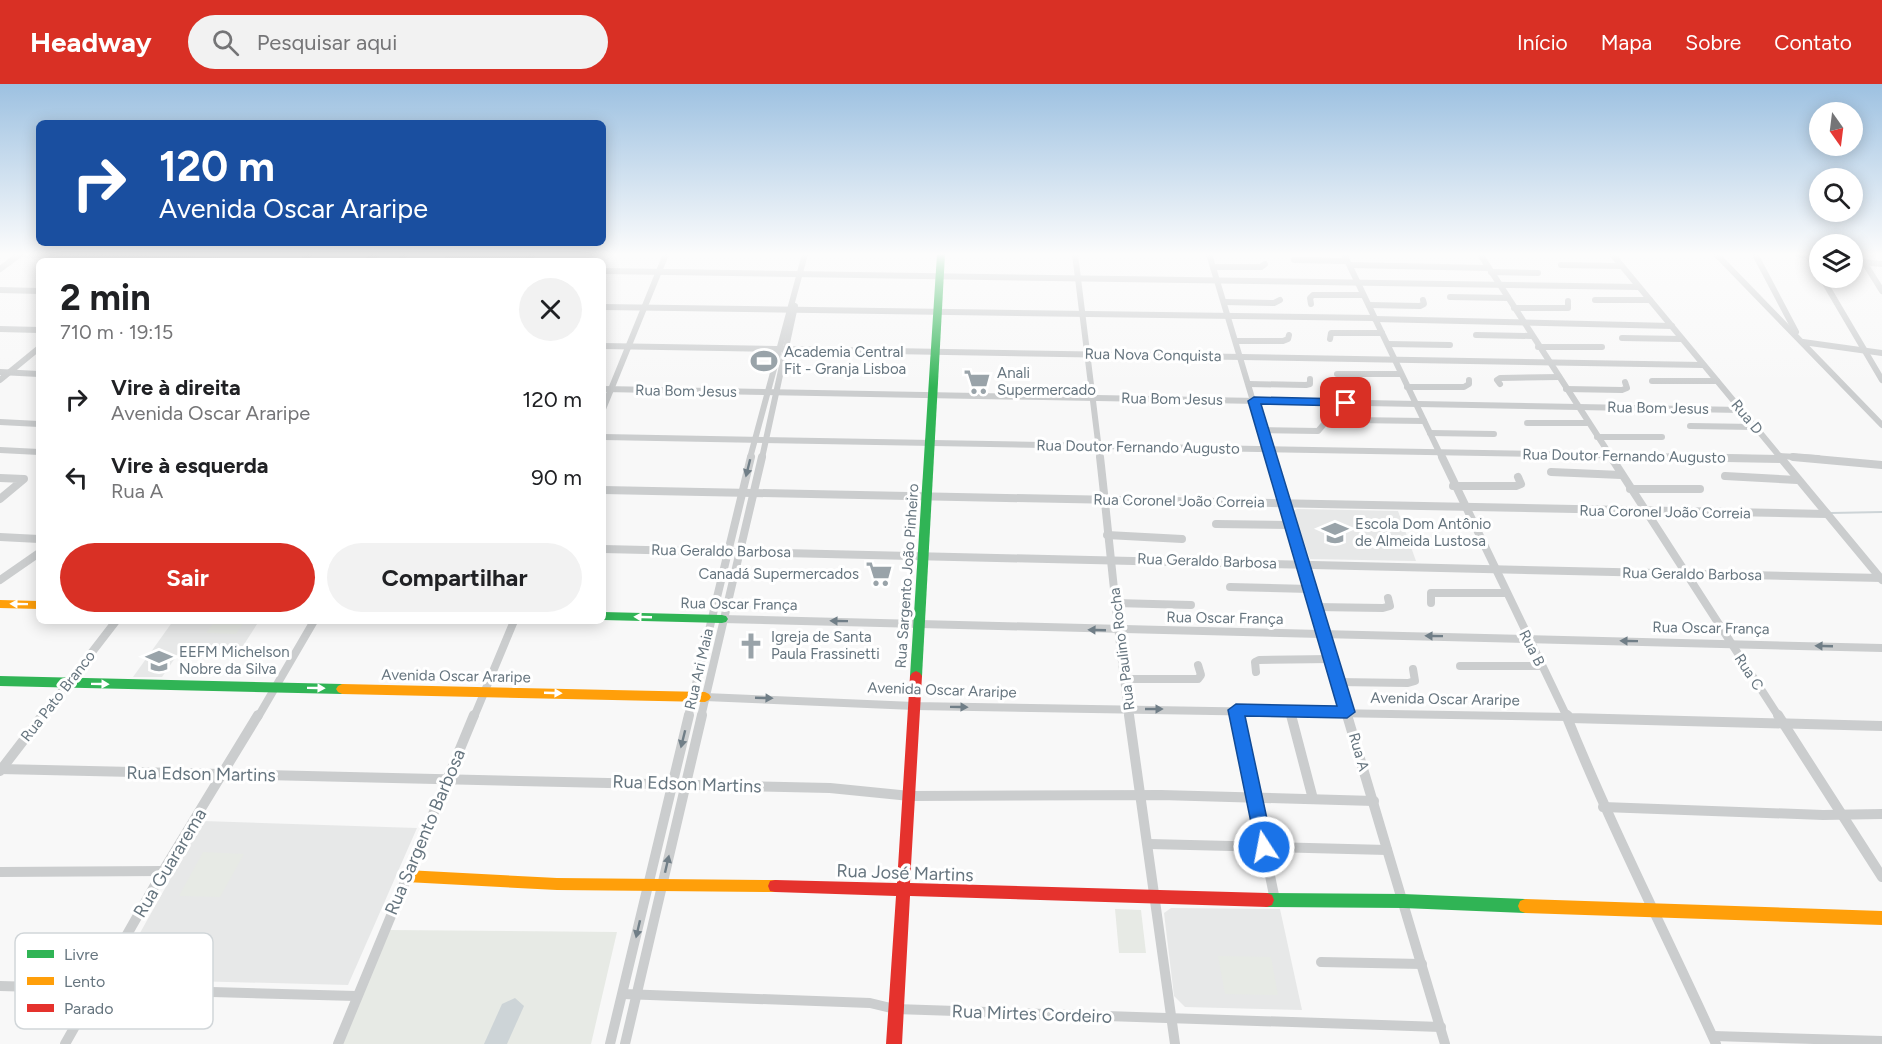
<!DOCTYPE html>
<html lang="pt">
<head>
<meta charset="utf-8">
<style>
  :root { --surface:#fff; --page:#f2f2f2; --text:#202124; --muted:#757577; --accent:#d93025 }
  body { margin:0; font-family:Figtree,sans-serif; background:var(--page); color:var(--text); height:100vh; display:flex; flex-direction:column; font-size:22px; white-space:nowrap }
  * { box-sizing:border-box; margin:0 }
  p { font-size:20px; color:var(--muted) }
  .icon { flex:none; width:33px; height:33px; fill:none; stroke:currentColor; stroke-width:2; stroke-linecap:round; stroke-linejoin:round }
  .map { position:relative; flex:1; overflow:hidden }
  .panel { position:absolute; left:36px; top:174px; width:570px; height:366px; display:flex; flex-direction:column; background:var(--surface); border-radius:9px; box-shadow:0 3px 15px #0003 }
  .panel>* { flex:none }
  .top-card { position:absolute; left:36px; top:36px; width:570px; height:126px; border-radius:9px; box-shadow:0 3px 15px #0003; background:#1a4fa0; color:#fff; overflow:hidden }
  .needle { width:39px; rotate:166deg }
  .fabs { position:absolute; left:1809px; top:18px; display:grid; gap:12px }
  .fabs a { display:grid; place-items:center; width:54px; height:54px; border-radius:50%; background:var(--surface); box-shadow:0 3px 15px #0003; font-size:30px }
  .pin { position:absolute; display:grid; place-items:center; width:51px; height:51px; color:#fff; margin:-26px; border-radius:12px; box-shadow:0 3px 9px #0006 }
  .me { position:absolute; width:66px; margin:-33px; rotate:349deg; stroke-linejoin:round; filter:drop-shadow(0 0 4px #0008) }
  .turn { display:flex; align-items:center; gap:21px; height:126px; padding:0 24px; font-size:27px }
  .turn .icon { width:78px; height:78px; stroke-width:2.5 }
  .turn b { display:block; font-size:42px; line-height:51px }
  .round { display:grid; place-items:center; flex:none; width:63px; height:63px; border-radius:32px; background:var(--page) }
  .overview { display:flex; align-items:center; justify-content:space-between; height:102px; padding:0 24px }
  h1 { font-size:36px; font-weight:700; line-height:45px }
  .button { display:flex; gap:12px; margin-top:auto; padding:12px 24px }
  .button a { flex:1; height:69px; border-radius:36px; background:var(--accent); color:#fff; font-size:24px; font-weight:700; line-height:69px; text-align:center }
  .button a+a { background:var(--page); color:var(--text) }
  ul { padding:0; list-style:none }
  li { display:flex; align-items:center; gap:18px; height:78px; padding:0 24px }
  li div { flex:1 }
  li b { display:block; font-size:22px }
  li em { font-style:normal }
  header { display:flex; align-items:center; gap:36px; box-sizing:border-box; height:84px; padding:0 30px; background:var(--accent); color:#fff }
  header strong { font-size:28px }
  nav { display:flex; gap:33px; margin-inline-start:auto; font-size:21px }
  .search { width:420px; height:54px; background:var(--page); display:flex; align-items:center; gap:15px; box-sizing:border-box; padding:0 21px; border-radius:33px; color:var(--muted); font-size:22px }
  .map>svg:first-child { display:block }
  .built { fill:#e7e8e8 }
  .green { fill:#e7eae5 }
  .water { fill:#cdd4d7 }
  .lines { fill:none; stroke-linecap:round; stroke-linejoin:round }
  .stream { stroke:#cdd4d7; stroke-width:2 }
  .street-far2 { stroke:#cbcdce; stroke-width:6 }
  .street-far1 { stroke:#cbcdce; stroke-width:8 }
  .street { stroke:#cbcdce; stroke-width:10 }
  .fast { fill:#30b455; fill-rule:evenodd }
  .slow { fill:#ff9f0a; fill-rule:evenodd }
  .jam { fill:#e5322d; fill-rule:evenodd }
  .oneway { fill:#707e87 }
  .oneway2 { fill:#fff }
  .route { fill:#1a73e8; stroke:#114b97; stroke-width:1.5 }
  .labels { text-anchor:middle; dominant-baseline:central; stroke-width:6; stroke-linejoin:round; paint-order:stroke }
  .poi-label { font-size:15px; fill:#66757f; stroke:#fff; text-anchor:start }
  .street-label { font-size:15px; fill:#66757f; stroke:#fff }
  .near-street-label { font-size:18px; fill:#66757f; stroke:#fff }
  .key { fill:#fff; stroke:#d1d6d9; stroke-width:1.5 }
  .key-label { font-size:16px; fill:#66757f }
</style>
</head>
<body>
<header>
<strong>Headway</strong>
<div class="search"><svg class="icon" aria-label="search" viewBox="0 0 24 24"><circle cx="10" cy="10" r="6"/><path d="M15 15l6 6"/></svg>Pesquisar aqui</div>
<nav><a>Início</a><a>Mapa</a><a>Sobre</a><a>Contato</a></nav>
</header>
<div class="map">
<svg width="1882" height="960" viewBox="0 0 1882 960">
  <rect width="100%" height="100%" fill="#f8f8f8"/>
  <!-- built -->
  <g class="built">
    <path d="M 1297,425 L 1398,427 L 1416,477 L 1310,475 L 1293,427 Z"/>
    <path d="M 173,537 L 259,537 L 243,562 L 184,561 L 162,593 L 133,593 Z"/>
    <path d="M 203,737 L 417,744 L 348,901 L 114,895 Z"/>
    <path d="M 1171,824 L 1280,825 L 1302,926 L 1185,923 L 1174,912 L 1164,829 Z"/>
  </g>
  <!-- green -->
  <g class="green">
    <path d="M 447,170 L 528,170 L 524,177 L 442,177 Z"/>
    <path d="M 215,537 L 244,538 L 236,550 L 206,549 Z"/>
    <path d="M 203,768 L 244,770 L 220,813 L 179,812 Z"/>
    <path d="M 1115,825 L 1141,826 L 1146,869 L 1119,869 Z"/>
    <path d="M 389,846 L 617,848 L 591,960 L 341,960 Z"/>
    <path d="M 1218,872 L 1271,873 L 1278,911 L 1225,910 Z"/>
  </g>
  <!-- water -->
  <path class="water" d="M 515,914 L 524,922 L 507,960 L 484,960 L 502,920 Z"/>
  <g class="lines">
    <!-- stream -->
    <path class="stream" d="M 1831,429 L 1882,428"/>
    <!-- street-far2 -->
    <g class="street-far2">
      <path d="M 17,170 L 226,177"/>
      <path d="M 1075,170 L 1100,374"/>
      <path d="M 1209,170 L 1270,374"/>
      <path d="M 1344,170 L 1442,374"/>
      <path d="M 1480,170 L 1612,374"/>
      <path d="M 1612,170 L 1781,374"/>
      <path d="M 1716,170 L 1882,341"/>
      <path d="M 1755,170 L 1796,248"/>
      <path d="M 1797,170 L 1820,173"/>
      <path d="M 1807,170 L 1820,190"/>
      <path d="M 1294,176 L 1347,177"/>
      <path d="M 303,177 L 309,170"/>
      <path d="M 366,177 L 377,170"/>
      <path d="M 400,177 L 405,170"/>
      <path d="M 528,177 L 532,170"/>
      <path d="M 1852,177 L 1882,180"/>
      <path d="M 1864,178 L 1882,207"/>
      <path d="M 1350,181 L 1488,184"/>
      <path d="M 1561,181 L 1621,182"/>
      <path d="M 1213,183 L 1261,183 L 1265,180"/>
      <path d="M 0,185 L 20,170"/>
      <path d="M 603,187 L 1639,203"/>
      <path d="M 1491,188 L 1538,189"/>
      <path d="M 1822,194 L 1882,296"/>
      <path d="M 0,206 L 39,207"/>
      <path d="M 1450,213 L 1508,214"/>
      <path d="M 1595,216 L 1650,216"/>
      <path d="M 1224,218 L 1274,219 L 1280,216"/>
      <path d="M 1311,220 L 1310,214 L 1313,211 L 1363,211"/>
      <path d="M 1369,221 L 1420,222 L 1424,220 L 1423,216"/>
      <path d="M 603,223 L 1374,234"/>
      <path d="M 1514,224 L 1568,224 L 1568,217"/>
      <path d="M 1375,235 L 1672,242"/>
      <path d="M 0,245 L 39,246"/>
      <path d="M 1476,251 L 1532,252"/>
      <path d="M 1622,254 L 1682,255"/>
      <path d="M 1330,255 L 1331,249 L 1382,249"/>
      <path d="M 1237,257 L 1283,257 L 1288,255 L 1289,251"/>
      <path d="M 1803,258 L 1882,269"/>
      <path d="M 1388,260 L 1450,261"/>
      <path d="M 603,262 L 1703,281"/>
      <path d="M 1538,263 L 1602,263"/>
      <path d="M 0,288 L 39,290"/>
      <path d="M 1337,290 L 1401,290"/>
      <path d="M 0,296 L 39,264"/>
      <path d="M 1652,297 L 1717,297"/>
      <path d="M 1249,300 L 1306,301 L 1310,300 L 1310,295"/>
      <path d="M 1500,300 L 1497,296 L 1500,294 L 1559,293"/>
      <path d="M 1407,303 L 1464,303 L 1469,300 L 1469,296"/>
      <path d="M 603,305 L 1741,326"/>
      <path d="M 1566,305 L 1622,306 L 1627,304 L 1625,298"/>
      <path d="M 603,325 L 666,170"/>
      <path d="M 1352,336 L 1424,337"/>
      <path d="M 0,338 L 39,340"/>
      <path d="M 1527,339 L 1587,339"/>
      <path d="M 1690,342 L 1755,343"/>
      <path d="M 1261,346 L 1318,347 L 1324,340"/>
      <path d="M 1430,349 L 1494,350"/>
      <path d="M 603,353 L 1752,374"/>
      <path d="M 1597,353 L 1662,353"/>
      <path d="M 0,366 L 39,368"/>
      <path d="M 1778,372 L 1818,374"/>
      <path d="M 750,374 L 805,170"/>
      <path d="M 762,374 L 795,222"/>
    </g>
    <!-- street-far1 -->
    <g class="street-far1">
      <path d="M 1100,373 C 1110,460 1117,546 1129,633"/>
      <path d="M 1270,373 L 1347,633"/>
      <path d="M 1442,373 L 1567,633"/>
      <path d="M 1611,373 L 1779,633"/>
      <path d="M 1671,373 L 1781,375"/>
      <path d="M 1780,373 L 1882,496"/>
      <path d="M 1793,373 L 1882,381"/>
      <path d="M 1551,388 L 1621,391"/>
      <path d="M 1725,392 L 1797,396"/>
      <path d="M 0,394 L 24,395 L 0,415"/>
      <path d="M 1453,402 L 1516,402 L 1521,400 L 1518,393"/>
      <path d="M 1630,405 L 1700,405"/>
      <path d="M 603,406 L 1827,430"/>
      <path d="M 1216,440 L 1291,441"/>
      <path d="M 1107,451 L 1182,455"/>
      <path d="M 0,453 L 39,455"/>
      <path d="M 603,465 L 1882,494"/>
      <path d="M 0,496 L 39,469"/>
      <path d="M 1230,503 L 1310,505"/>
      <path d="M 1115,519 L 1191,521"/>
      <path d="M 1431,519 L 1431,509 L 1505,509"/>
      <path d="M 1315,523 L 1383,524 L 1390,522 L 1388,514"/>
      <path d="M 722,535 L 1882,564"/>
      <path d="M 1460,582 L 1540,582"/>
      <path d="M 1256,588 L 1255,578 L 1259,576 L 1331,575"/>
      <path d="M 1126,595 L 1198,595 L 1201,591 L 1198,581"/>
      <path d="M 1337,598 L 1408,599 L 1415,597 L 1413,585"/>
      <path d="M 705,613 L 914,622 L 1569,633"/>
      <path d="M 1236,626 L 1237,633"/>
      <path d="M 1290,627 L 1292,633"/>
      <path d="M 42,633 L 116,537"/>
      <path d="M 258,633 L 314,537"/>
      <path d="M 474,633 L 514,537"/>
      <path d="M 688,633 L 751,373"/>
      <path d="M 701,633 L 762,373"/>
    </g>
    <!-- street -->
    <g class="street">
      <path d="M 1129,631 L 1175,960"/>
      <path d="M 1237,631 L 1275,816"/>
      <path d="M 1291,631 L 1313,715"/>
      <path d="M 1347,631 L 1445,960"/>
      <path d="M 1566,631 C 1611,743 1666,850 1716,960"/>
      <path d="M 1567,631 L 1570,634 L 1882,642"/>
      <path d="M 1778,631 L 1882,793"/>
      <path d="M 0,685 L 830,704 L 910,712 L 1161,711 L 1374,717"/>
      <path d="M 0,687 L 43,631"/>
      <path d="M 1603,723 L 1823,731 L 1882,730"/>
      <path d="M 1149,760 L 1387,766"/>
      <path d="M 0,788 L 163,787"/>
      <path d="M 1321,878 L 1422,880"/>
      <path d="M 0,902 L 356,912"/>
      <path d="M 623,910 L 870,919 L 895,925 L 1441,943"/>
      <path d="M 1713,952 L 1882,957"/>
      <path d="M 65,960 L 163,787 L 258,631"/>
      <path d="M 338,960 L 474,631"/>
      <path d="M 610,960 L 689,631"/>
      <path d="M 625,960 L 702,631"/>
    </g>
    <!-- fast -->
    <g class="fast">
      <path d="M 937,170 L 945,170 L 922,592 L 920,595 L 916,597 L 912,595 L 910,592 Z"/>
      <path d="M 603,528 L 722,531 L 726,532 L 728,535 L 726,538 L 722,539 L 603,536 Z"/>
      <path d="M 0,592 L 342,600 L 346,602 L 348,605 L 346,608 L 342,610 L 0,602 Z"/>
      <path d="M 1267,809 L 1403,810 L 1525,815 L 1530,817 L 1532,822 L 1530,827 L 1525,829 L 1403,824 L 1267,823 L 1262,821 L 1260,816 L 1262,811 Z"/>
    </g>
    <!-- slow -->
    <g class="slow">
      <path d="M 0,516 L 39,517 L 39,525 L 0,524 Z"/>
      <path d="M 342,600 L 705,608 L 709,610 L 711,613 L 709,616 L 705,618 L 342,610 L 338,608 L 336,605 L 338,602 Z"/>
      <path d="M 406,786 L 557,794 L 775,796 L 780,797 L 782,802 L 780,807 L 775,808 L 557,806 L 406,798 L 401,796 L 399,792 L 401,788 Z"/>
      <path d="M 1525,815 L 1882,827 L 1882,841 L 1525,829 L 1520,827 L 1518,822 L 1520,817 Z"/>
    </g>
    <!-- jam -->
    <path class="jam" d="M 916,587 L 920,589 L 922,592 L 910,799 L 1267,809 L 1272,811 L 1274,816 L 1272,821 L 1267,823 L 910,812 L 902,960 L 886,960 L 896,812 L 775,808 L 770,807 L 768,802 L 770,797 L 775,796 L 897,799 L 910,592 L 912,589 Z"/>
  </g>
  <!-- one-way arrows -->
  <defs><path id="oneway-solid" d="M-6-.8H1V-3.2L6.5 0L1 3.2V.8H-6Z" transform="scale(1.5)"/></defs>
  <g class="oneway">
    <use href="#oneway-solid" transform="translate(748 384) rotate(104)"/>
    <use href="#oneway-solid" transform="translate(839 537) rotate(-179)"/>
    <use href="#oneway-solid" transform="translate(1097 546) rotate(-178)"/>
    <use href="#oneway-solid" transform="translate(1434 552) rotate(-179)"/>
    <use href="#oneway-solid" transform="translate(1629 557) rotate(-179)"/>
    <use href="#oneway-solid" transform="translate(1824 562) rotate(-178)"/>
    <use href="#oneway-solid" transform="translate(764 614) rotate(2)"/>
    <use href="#oneway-solid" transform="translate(959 623) rotate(1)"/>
    <use href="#oneway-solid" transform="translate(1154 625)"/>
    <use href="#oneway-solid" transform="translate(683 655) rotate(104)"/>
    <use href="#oneway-solid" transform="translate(667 780) rotate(-77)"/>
    <use href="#oneway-solid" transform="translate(638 845) rotate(103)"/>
  </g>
  <g class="oneway2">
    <use href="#oneway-solid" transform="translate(19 520) rotate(-179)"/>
    <use href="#oneway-solid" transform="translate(643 533) rotate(-178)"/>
    <use href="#oneway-solid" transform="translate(100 600) rotate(1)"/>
    <use href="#oneway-solid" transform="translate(316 604) rotate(1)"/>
    <use href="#oneway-solid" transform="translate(553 609) rotate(2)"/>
  </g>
  <!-- sky -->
  <linearGradient id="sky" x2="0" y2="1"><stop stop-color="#9dc1e1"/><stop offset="0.56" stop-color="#fcfcfc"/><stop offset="1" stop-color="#fcfcfc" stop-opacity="0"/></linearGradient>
  <rect width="1882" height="304" fill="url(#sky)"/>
  <!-- route -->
  <path class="route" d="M 1254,313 L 1346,315 L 1352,319 L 1346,322 L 1261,320 L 1355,628 L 1347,634 L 1245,632 L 1273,763 L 1270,768 L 1264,771 L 1258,768 L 1256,763 L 1228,626 L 1236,620 L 1337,622 L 1248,317 Z"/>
  <!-- icons -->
  <defs>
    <g id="stadium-bare" transform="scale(2.07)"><path d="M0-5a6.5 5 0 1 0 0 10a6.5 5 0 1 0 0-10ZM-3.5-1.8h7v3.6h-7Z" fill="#99a3a9" stroke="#fff" stroke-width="2.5" paint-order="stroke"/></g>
    <g id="supermarket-bare" transform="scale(2.07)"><path d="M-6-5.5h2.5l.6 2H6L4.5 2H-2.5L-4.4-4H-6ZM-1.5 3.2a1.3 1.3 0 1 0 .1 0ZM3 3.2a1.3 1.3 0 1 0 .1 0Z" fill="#99a3a9" stroke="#fff" stroke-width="2.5" paint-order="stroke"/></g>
    <g id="school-bare" transform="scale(2.07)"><path d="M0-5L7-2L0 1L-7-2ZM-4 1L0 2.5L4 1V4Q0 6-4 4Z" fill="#99a3a9" stroke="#fff" stroke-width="2.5" paint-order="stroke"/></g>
    <g id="church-bare" transform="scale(2.07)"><path d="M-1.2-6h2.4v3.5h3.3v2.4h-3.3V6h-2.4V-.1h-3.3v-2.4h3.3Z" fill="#99a3a9" stroke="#fff" stroke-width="2.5" paint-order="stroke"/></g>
  </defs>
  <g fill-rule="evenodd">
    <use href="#stadium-bare" x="764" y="277"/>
    <use href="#supermarket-bare" x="977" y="298"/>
    <use href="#school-bare" x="1335" y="449"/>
    <use href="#supermarket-bare" x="879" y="490"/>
    <use href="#church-bare" x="751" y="562"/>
    <use href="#school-bare" x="159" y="577"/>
  </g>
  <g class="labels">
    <!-- poi labels -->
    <g class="poi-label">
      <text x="784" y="268">Academia Central<tspan x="784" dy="17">Fit - Granja Lisboa</tspan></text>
      <text x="997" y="289">Anali<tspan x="997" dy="17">Supermercado</tspan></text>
      <text x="1355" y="440">Escola Dom Antônio<tspan x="1355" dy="17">de Almeida Lustosa</tspan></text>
      <text x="859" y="490" text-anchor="end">Canadá Supermercados</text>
      <text x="771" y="553">Igreja de Santa<tspan x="771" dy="17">Paula Frassinetti</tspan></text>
      <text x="179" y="568">EEFM Michelson<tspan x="179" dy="17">Nobre da Silva</tspan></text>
    </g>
    <!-- street labels -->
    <g class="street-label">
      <text transform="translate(1153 271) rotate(1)">Rua Nova Conquista</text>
      <text transform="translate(686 307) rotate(1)">Rua Bom Jesus</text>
      <text transform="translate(1172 315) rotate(1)">Rua Bom Jesus</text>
      <text transform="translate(1658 324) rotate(1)">Rua Bom Jesus</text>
      <text transform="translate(1747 333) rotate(50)">Rua D</text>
      <text transform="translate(1138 363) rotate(1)">Rua Doutor Fernando Augusto</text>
      <text transform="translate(1624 372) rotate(1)">Rua Doutor Fernando Augusto</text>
      <text transform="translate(1179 417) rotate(1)">Rua Coronel João Correia</text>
      <text transform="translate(1665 428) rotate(1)">Rua Coronel João Correia</text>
      <text transform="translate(721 467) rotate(1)">Rua Geraldo Barbosa</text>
      <text transform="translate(1207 477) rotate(2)">Rua Geraldo Barbosa</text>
      <text transform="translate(1692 490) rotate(1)">Rua Geraldo Barbosa</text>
      <text transform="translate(907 492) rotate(-86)">Rua Sargento João Pinheiro</text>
      <text transform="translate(739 520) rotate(1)">Rua Oscar França</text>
      <text transform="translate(1225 534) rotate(1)">Rua Oscar França</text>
      <text transform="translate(1711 544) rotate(1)">Rua Oscar França</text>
      <text transform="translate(1532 564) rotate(63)">Rua B</text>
      <text transform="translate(1122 565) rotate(-97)">Rua Paulino Rocha</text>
      <text transform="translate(699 585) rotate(-77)">Rua Ari Maia</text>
      <text transform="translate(1749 588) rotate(57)">Rua C</text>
      <text transform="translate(456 592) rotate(1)">Avenida Oscar Araripe</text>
      <text transform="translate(942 606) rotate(2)">Avenida Oscar Araripe</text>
      <text transform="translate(58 612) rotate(-52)">Rua Pato Branco</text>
      <text transform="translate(1445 615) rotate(1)">Avenida Oscar Araripe</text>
      <text transform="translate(1359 668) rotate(74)">Rua A</text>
    </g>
    <!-- near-street labels -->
    <g class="near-street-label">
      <text transform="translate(201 690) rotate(1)">Rua Edson Martins</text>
      <text transform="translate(687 700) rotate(2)">Rua Edson Martins</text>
      <text transform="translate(425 748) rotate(-67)">Rua Sargento Barbosa</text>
      <text transform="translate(170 779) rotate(-59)">Rua Guararema</text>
      <text transform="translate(905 789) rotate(2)">Rua José Martins</text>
      <text transform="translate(1032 930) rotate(2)">Rua Mirtes Cordeiro</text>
    </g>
  </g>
  <!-- legend -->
  <rect x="15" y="849" width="198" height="96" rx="9" class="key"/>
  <rect x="27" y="866" width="27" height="8" fill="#30b455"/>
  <rect x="27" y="893" width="27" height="8" fill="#ff9f0a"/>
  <rect x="27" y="920" width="27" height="8" fill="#e5322d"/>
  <g class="key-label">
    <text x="64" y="876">Livre</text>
    <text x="64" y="903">Lento</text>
    <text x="64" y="930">Parado</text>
  </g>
</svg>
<div class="fabs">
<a><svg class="needle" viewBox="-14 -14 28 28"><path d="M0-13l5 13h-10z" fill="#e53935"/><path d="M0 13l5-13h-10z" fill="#757577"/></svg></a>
<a><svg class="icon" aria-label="search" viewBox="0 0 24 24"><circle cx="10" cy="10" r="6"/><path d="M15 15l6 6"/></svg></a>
<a><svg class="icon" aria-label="layers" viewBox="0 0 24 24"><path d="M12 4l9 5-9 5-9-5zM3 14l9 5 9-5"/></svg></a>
</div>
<div class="pin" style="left:1346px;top:319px;background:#d93025"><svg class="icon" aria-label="arrive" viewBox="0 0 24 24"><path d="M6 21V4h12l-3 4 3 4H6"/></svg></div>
<svg class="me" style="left:1264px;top:763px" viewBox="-20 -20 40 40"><circle r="17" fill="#1a73e8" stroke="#fff" stroke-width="3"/><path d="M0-11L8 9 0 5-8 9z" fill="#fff"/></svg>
<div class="top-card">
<div class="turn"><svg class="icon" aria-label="right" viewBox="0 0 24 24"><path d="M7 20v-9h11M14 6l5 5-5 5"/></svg><div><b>120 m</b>Avenida Oscar Araripe</div></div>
</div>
<section class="panel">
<div class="overview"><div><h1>2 min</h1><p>710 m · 19:15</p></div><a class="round"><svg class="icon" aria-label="close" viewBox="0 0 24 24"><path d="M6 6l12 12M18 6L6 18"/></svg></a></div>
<ul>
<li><svg class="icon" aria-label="right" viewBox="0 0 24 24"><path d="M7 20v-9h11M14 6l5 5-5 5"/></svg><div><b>Vire à direita</b><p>Avenida Oscar Araripe</p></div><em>120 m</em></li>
<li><svg class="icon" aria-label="left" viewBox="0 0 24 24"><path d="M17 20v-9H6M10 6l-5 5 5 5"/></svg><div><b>Vire à esquerda</b><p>Rua A</p></div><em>90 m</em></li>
</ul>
<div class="button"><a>Sair</a><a>Compartilhar</a></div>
</section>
</div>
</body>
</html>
